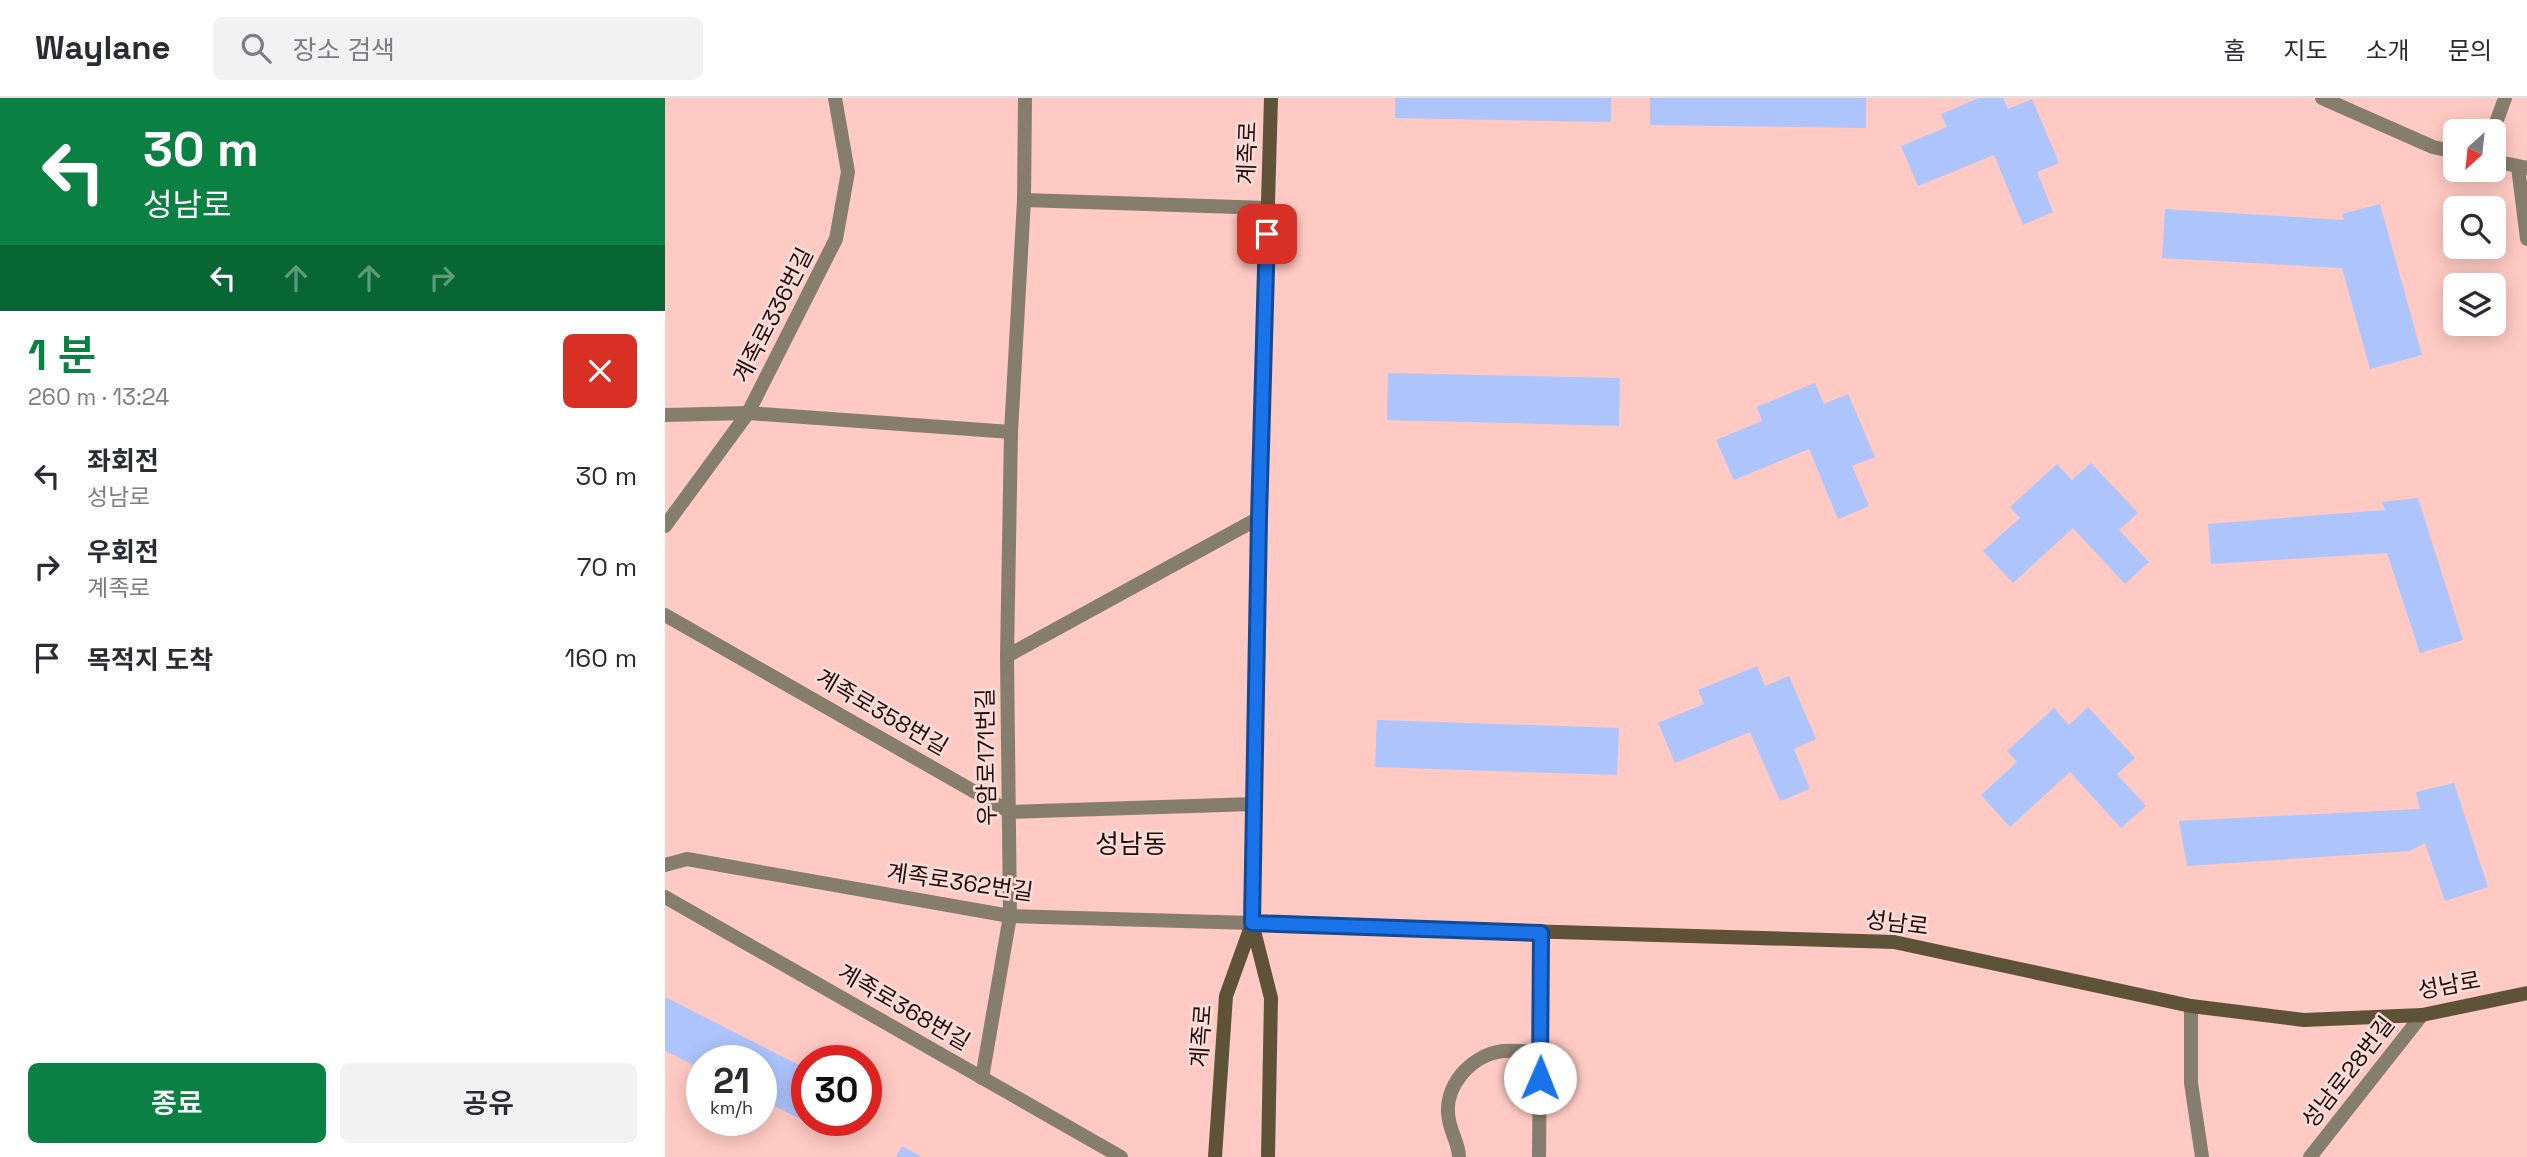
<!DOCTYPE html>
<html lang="ko">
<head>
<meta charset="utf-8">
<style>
  :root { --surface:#fff; --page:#f2f2f3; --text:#2b2b33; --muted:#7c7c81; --line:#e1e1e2; --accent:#0b8043 }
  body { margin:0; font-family:"Space Grotesk","Noto Sans KR",sans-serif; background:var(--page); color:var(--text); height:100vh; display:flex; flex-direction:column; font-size:26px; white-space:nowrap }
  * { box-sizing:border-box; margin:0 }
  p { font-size:23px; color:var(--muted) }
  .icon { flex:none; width:38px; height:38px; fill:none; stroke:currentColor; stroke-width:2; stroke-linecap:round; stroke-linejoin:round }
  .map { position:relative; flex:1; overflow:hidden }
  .side { display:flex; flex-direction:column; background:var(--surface); width:665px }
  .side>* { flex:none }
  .top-card { background:#0b8043; color:#fff; overflow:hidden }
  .needle { width:46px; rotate:207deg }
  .controls { position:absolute; left:1778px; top:21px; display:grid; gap:14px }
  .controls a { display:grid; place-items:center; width:63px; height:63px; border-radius:10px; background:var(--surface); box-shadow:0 4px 18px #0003; font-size:35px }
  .speed { position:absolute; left:21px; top:947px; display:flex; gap:14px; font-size:35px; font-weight:700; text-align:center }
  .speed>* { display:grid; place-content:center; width:91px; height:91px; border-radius:50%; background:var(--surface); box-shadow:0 4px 18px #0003; line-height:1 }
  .speed small { font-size:18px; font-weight:400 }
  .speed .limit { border:10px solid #d22; background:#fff; color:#111 }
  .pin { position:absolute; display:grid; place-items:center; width:60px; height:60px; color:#fff; margin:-30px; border-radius:14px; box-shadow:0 4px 10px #0006 }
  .me { position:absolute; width:77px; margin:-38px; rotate:1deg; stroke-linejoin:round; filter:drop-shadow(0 0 5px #0008) }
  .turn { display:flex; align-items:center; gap:24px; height:147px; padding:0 28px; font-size:32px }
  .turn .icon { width:91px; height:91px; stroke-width:2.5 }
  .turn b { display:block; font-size:49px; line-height:60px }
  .lanes { display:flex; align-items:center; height:66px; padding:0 28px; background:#0003; justify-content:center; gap:35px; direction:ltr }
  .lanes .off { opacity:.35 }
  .round { display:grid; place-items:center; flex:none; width:74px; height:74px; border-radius:10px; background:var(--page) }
  .headline { display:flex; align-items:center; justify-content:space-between; height:119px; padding:0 28px }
  h1 { font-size:42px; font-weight:600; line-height:52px; color:var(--accent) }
  .button { display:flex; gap:14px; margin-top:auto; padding:14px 28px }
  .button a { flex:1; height:80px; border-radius:10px; background:var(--accent); color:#fff; font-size:28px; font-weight:600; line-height:80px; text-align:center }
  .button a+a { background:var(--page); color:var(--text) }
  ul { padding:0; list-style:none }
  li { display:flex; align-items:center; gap:21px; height:91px; padding:0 28px }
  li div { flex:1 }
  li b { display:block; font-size:26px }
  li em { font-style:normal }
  header { display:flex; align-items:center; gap:42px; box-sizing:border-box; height:98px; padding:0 35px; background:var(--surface); border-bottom:2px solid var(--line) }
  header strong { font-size:33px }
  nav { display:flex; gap:38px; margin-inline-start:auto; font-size:24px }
  .search { width:490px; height:63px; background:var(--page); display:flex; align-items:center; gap:18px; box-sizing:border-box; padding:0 24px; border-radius:10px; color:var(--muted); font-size:26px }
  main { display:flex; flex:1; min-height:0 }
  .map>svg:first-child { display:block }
  .building { fill:#adc4fd }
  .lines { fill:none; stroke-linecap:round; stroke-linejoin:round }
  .minor { stroke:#867e6c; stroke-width:14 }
  .secondary { stroke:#5e5339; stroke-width:14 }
  .route-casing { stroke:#114b97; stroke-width:18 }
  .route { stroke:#1a73e8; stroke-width:12 }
  .labels { text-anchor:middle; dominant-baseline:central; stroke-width:5; stroke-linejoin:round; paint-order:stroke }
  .street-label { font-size:23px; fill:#1f0e0c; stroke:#feddd9 }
  .quarter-label { font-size:26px; fill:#1f0e0c; stroke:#feddd9 }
</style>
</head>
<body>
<header>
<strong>Waylane</strong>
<div class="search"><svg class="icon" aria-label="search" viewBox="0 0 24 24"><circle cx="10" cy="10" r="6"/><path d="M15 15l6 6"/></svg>장소 검색</div>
<nav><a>홈</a><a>지도</a><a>소개</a><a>문의</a></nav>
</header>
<main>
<section class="side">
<div class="top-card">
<div class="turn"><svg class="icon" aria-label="left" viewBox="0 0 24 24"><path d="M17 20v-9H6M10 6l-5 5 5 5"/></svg><div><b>30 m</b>성남로</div></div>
<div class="lanes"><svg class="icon" aria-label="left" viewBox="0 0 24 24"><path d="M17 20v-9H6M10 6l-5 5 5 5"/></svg><svg class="icon off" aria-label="ahead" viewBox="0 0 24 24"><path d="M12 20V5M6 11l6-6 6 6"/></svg><svg class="icon off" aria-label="ahead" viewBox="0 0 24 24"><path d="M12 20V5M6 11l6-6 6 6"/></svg><svg class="icon off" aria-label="right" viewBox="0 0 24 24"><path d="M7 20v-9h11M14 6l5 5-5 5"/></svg></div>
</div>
<div class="headline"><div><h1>1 분</h1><p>260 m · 13:24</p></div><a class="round" style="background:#d93025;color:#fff"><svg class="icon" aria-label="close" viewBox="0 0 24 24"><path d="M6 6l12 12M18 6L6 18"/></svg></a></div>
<ul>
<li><svg class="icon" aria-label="left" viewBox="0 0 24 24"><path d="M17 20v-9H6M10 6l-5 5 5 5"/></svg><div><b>좌회전</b><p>성남로</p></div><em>30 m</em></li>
<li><svg class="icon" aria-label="right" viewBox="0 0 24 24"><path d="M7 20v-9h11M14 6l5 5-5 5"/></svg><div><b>우회전</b><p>계족로</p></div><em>70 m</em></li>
<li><svg class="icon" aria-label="arrive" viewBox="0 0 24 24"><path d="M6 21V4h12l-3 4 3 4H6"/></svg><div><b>목적지 도착</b></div><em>160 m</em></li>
</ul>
<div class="button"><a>종료</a><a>공유</a></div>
</section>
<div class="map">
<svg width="1862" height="1059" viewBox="0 0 1862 1059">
  <rect width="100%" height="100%" fill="#ffcac3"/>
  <!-- building -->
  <g class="building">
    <path d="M 730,0 L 946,0 L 946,24 L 730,20 Z"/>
    <path d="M 985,0 L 1201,0 L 1201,30 L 985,27 Z"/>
    <path d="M 1314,0 L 1338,0 L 1343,11 L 1367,1 L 1394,65 L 1372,74 L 1388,114 L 1358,127 L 1329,57 L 1253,88 L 1236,48 L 1282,29 L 1276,16 Z"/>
    <path d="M 1715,106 L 1757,257 L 1705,271 L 1677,170 L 1497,160 L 1500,111 L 1679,122 L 1677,116 Z"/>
    <path d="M 723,275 L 955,280 L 954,328 L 722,322 Z"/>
    <path d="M 1150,285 L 1159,306 L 1183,296 L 1210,359 L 1187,368 L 1204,408 L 1173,421 L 1144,351 L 1069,382 L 1051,342 L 1097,323 L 1092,309 Z"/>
    <path d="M 1426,365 L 1473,415 L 1454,432 L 1484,464 L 1460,486 L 1408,430 L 1348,485 L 1318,453 L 1355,420 L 1345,409 L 1392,366 L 1407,382 Z"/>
    <path d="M 1753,400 L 1798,542 L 1755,555 L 1722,455 L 1546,466 L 1543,426 L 1720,412 L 1717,404 Z"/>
    <path d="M 1092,568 L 1100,588 L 1124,578 L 1151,641 L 1129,651 L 1145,691 L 1115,703 L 1085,634 L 1010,665 L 993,625 L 1039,606 L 1033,592 Z"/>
    <path d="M 1423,609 L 1470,660 L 1452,676 L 1481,708 L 1456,730 L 1405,674 L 1345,729 L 1316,697 L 1352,664 L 1342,653 L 1389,610 L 1404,627 Z"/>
    <path d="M 712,622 L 954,630 L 952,677 L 710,669 Z"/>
    <path d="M 1789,685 L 1823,789 L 1780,803 L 1760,745 L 1745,753 L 1522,768 L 1514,723 L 1755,711 L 1751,694 Z"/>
    <path d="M 0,899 L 142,971 L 142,1022 L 172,1022 L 165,1036 L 96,1001 L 96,962 L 37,962 L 37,971 L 0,953 Z"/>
    <path d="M 237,1048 L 257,1059 L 231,1059 Z"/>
  </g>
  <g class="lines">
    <!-- minor -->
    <g class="minor">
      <path d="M 1657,0 L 1768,49 L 1790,54"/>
      <path d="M 1828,33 L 1840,0"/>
      <path d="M 1829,63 L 1862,70"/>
      <path d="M 1853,69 L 1862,141"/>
      <path d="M 359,102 L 603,110"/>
      <path d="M 0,317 L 83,315 L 346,334"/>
      <path d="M 0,428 L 83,315 L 171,141 L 183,74 L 170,0"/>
      <path d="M 0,517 L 345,714 L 589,706"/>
      <path d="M 342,558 L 594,420"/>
      <path d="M 0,767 L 22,761 L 345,818 L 587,825"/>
      <path d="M 0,799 L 456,1059"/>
      <path d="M 1526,908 L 1526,985 L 1537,1059"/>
      <path d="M 317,980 L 345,818 L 342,558 L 346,334 L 359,102 L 360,0"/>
      <path d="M 794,1059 C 794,1046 786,1035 784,1022 C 777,990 805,957 838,953 C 850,952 863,954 876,954"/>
      <path d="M 874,1059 L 876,835"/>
      <path d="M 1645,1059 L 1757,917"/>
    </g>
    <!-- secondary -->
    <g class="secondary">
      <path d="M 587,825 L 1229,844 L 1526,908 L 1639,922 L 1757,917 L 1862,895"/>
      <path d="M 550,1059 L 561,898 L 587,826"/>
      <path d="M 603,1059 L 606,900 L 587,825 L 594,420 L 606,0"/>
    </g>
  </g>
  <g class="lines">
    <!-- route casing -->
    <g class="route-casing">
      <path id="route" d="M 602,136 L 594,420 L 587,825 L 876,835 L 875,980"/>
    </g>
    <!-- route -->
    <use href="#route" class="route"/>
  </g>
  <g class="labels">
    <!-- street labels -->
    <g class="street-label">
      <text transform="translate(582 55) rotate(-88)">계족로</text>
      <text transform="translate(108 217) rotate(-63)">계족로336번길</text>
      <text transform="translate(217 614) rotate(30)">계족로358번길</text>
      <text transform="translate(321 659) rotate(-91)">우암로171번길</text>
      <text transform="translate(295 784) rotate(8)">계족로362번길</text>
      <text transform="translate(1232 825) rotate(7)">성남로</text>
      <text transform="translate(1784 887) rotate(-10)">성남로</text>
      <text transform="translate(239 909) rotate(30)">계족로368번길</text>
      <text transform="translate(536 938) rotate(-86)">계족로</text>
      <text transform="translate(1683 974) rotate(-52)">성남로28번길</text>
    </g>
    <!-- quarter labels -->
    <g class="quarter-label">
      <text x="466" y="746">성남동</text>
    </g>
  </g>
</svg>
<div class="controls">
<a><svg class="needle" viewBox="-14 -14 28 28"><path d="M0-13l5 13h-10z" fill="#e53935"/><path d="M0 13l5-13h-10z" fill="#7c7c81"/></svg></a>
<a><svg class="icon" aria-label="search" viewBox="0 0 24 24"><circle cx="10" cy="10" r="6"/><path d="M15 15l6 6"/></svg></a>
<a><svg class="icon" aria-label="layers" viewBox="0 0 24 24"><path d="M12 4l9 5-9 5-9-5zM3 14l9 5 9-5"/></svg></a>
</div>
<div class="speed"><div>21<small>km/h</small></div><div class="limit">30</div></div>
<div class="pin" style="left:602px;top:136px;background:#d93025"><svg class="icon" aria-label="arrive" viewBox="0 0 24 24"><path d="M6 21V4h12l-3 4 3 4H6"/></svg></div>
<svg class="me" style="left:875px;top:980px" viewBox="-20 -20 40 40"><circle r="19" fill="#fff"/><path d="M0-13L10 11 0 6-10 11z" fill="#1a73e8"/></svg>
</div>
</main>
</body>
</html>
